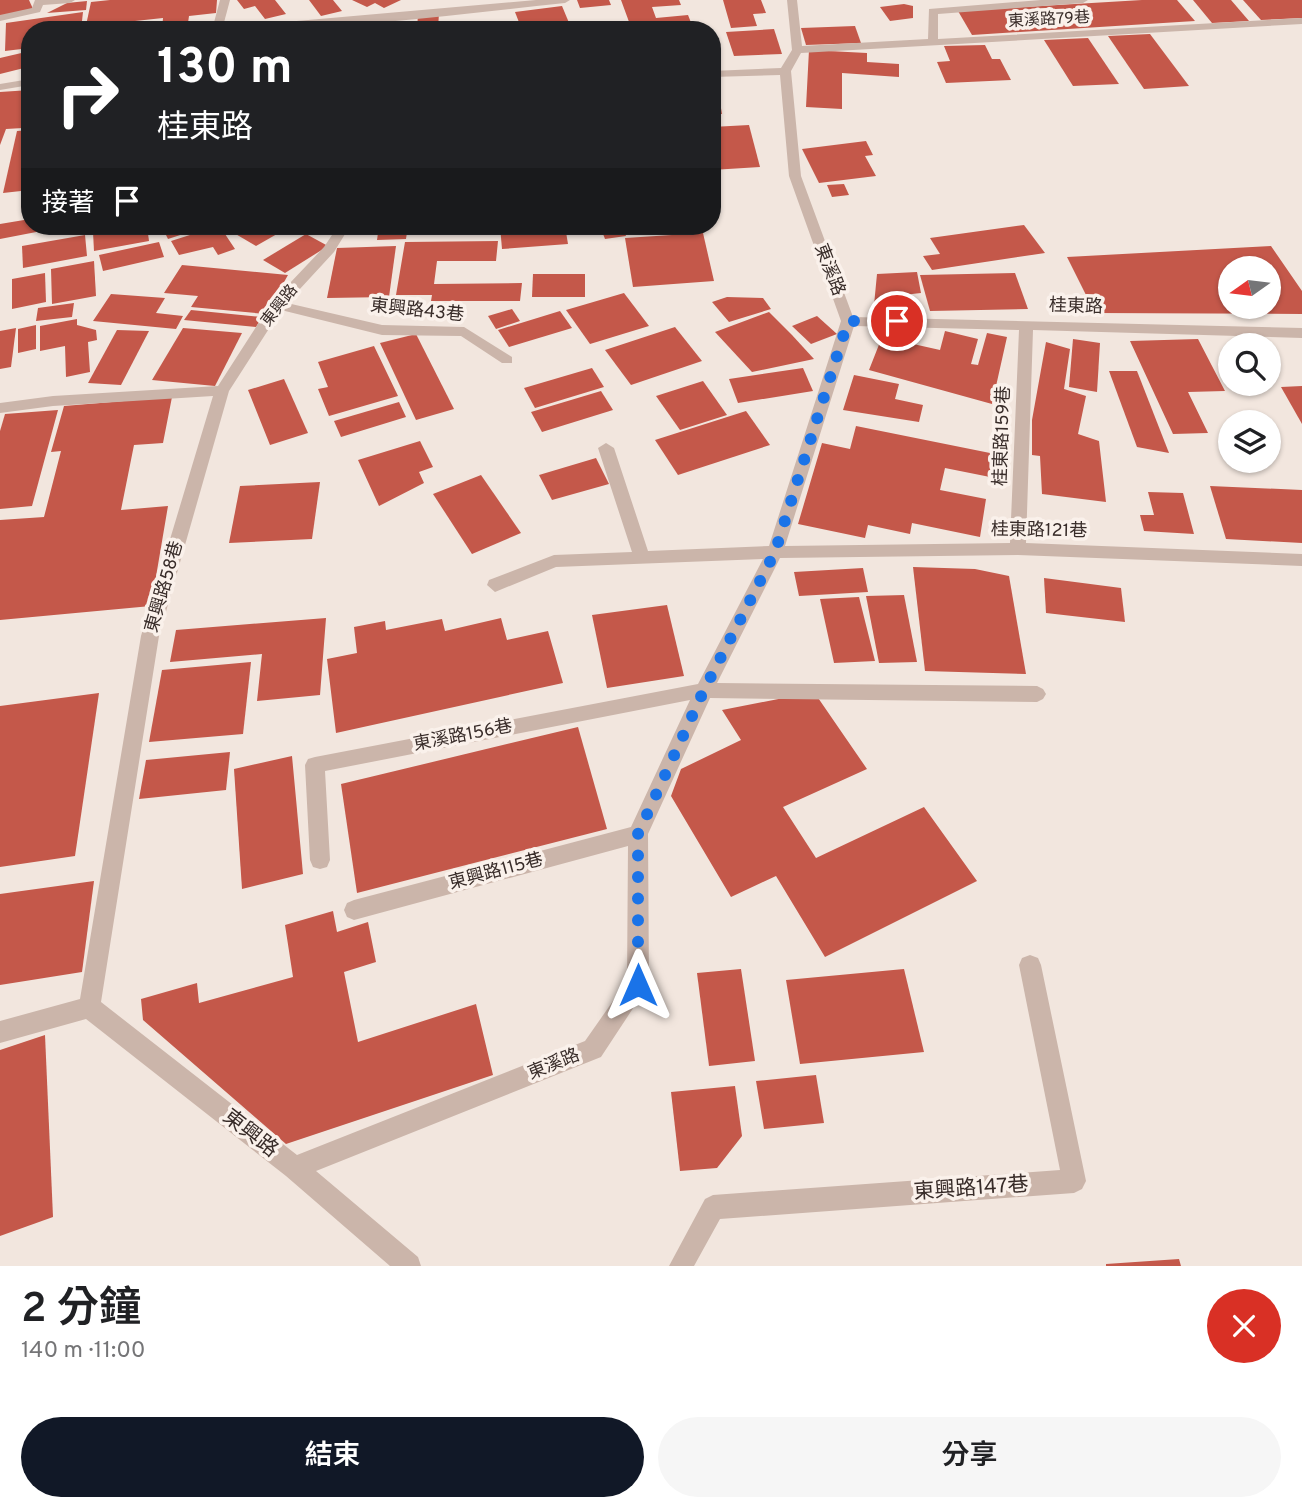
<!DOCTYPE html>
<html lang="zh-TW">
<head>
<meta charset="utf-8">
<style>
  :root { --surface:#fff; --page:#f6f6f6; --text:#202124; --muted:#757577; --accent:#111827 }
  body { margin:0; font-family:Overpass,"Noto Sans TC",sans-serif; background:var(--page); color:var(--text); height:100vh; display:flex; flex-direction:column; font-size:26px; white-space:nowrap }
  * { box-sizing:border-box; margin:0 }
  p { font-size:23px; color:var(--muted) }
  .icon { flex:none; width:38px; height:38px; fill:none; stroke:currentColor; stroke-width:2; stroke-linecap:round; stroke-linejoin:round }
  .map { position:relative; height:1266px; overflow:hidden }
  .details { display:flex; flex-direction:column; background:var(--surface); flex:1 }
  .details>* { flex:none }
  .hud { position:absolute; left:21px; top:21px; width:700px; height:214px; border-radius:28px; box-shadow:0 2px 5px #0004; background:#202124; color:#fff; overflow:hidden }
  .needle { width:46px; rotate:256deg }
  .buttons { position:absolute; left:1218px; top:256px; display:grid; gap:14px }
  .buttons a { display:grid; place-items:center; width:63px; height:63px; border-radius:50%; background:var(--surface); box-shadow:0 2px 5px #0004; font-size:35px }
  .pin { position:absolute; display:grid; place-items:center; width:60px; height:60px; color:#fff; margin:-30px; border:4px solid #fff; border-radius:50%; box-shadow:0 2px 7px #0007 }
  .me { position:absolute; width:77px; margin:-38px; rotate:0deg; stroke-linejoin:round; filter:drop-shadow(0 0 5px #0008) }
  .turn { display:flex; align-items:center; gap:24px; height:147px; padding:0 21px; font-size:32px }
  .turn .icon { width:91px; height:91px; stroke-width:2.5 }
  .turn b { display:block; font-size:49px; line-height:60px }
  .then { display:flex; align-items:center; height:66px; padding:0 21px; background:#0003; gap:14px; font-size:26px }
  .round { display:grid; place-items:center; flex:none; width:74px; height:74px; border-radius:37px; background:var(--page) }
  .overview { display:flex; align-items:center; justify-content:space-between; height:119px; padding:0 21px }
  h1 { font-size:42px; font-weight:600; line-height:52px }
  .primary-button { display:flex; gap:14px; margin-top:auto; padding:14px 21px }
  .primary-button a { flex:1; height:80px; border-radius:42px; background:var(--accent); color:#fff; font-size:28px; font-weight:600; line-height:80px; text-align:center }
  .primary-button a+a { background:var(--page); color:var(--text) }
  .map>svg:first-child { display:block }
  .building { fill:#c4584a; fill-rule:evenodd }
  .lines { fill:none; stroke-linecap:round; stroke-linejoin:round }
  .minor { fill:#cbb5aa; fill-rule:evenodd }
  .route { stroke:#1a73e8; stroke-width:12; stroke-dasharray:0 21.6 }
  .labels { text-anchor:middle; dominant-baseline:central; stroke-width:7; stroke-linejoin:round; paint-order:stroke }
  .far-street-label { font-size:16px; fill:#382c29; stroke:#faf1eb }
  .street-label { font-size:18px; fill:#382c29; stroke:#faf1eb }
  .near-street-label { font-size:21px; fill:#382c29; stroke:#faf1eb }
</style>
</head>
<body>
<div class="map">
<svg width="1302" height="1266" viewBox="0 0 1302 1266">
  <rect width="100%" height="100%" fill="#f2e6de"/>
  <!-- building -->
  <g class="building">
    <path d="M 0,0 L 29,0 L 33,9 L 0,17 Z"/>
    <path d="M 110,0 L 217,0 L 216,13 L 189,16 L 187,30 L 162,30 L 163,18 L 135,21 L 133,30 L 85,30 L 91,2 Z"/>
    <path d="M 237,0 L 275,0 L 286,14 L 265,19 L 255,6 L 244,9 Z"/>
    <path d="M 309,0 L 333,0 L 342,11 L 321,16 Z"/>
    <path d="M 352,0 L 401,0 L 384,8 L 375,3 L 367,7 Z"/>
    <path d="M 577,0 L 609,0 L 611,5 L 580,8 Z"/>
    <path d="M 621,0 L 679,0 L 681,5 L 652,7 L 656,18 L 688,15 L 694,30 L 632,30 Z"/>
    <path d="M 723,0 L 761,0 L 766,13 L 753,14 L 757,26 L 731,28 Z"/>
    <path d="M 1142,0 L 1177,0 L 1195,21 L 972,35 L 958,11 Z"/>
    <path d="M 1193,0 L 1231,0 L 1249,21 L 1212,23 Z"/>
    <path d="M 1243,0 L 1302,0 L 1302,18 L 1261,20 Z"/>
    <path d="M 87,1 L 86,10 L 47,13 L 67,3 Z"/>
    <path d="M 904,4 L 913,6 L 913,18 L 890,21 L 880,7 Z"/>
    <path d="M 562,6 L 572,30 L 522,30 L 515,12 Z"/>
    <path d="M 83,12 L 81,30 L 63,30 L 63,25 L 30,29 L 30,48 L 5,51 L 6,23 Z"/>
    <path d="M 439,13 L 438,30 L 417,30 L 418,14 Z"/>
    <path d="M 855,26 L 861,43 L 806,45 L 801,28 Z"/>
    <path d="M 774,29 L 782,54 L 734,56 L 726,32 Z"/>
    <path d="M 1150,34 L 1189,86 L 1144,89 L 1108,36 Z"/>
    <path d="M 1088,38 L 1119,84 L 1073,86 L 1044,40 Z"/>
    <path d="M 985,45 L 992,59 L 1000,59 L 1011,80 L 946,83 L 937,62 L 950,61 L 944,46 Z"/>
    <path d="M 809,50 L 867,53 L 867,62 L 899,64 L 899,77 L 842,73 L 842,109 L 806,107 Z"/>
    <path d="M 30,51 L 30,79 L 24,68 L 0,74 L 0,58 Z"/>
    <path d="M 712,80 L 716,80 L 722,114 L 712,114 Z"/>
    <path d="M 30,90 L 30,107 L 23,128 L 6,129 L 0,145 L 0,92 Z"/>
    <path d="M 749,125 L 760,167 L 712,170 L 712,127 Z"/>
    <path d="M 30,130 L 30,190 L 3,193 L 17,131 Z"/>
    <path d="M 866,141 L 873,155 L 865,156 L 876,176 L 819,183 L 802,149 Z"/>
    <path d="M 844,184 L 849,195 L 832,197 L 827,185 Z"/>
    <path d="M 30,219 L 30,226 L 57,226 L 57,228 L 0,239 L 0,224 Z"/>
    <path d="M 1024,225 L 1045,253 L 932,270 L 923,256 L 940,254 L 930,238 Z"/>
    <path d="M 127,226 L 147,226 L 149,241 L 94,251 L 93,232 Z"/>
    <path d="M 208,226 L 168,239 L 162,227 L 166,226 Z"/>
    <path d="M 222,226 L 291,226 L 256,246 Z"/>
    <path d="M 379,226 L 408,226 L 406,239 L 377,240 Z"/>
    <path d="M 500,226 L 565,226 L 568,244 L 502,249 Z"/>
    <path d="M 600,226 L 622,226 L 626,236 L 605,239 Z"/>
    <path d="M 212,228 L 225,234 L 235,249 L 218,255 L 213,247 L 179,255 L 171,241 Z"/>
    <path d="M 703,233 L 714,281 L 633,287 L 625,238 Z"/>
    <path d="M 306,234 L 328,246 L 285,273 L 263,260 Z"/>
    <path d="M 85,235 L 87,256 L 23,268 L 22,246 Z"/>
    <path d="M 498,241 L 496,261 L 437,261 L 434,284 L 522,283 L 520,301 L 431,301 L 432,295 L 396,295 L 405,242 Z"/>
    <path d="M 159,242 L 164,257 L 103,271 L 99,255 Z"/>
    <path d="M 396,246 L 389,297 L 327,298 L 337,248 Z"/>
    <path d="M 1271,246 L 1302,291 L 1302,314 L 1095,313 L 1067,257 ZM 1230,268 L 1269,268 L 1269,306 L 1230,306 Z"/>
    <path d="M 94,261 L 96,296 L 52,304 L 51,269 Z"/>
    <path d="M 182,265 L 288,275 L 266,314 L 191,307 L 198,296 L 164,293 Z"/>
    <path d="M 917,272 L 921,293 L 903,295 L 902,309 L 874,305 L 877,274 Z"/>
    <path d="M 45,273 L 46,302 L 12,309 L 12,279 Z"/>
    <path d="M 1015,273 L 1028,309 L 930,311 L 920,275 Z"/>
    <path d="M 533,274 L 585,274 L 585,297 L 532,297 Z"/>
    <path d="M 624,293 L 649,326 L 590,344 L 566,310 Z"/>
    <path d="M 111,294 L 165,298 L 156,313 L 183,316 L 176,329 L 93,321 Z"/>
    <path d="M 727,297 L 763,298 L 771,309 L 729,322 L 712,302 Z"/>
    <path d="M 74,303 L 72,317 L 36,321 L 38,308 Z"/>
    <path d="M 512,309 L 520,321 L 496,329 L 488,316 Z"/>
    <path d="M 191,310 L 262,317 L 256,327 L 184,320 Z"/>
    <path d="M 560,311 L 572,328 L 509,347 L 498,330 Z"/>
    <path d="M 769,312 L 792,335 L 814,359 L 752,372 L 715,332 Z"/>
    <path d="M 817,316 L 837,334 L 811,344 L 792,326 Z"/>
    <path d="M 77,319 L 77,325 L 96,330 L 97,340 L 88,342 L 90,372 L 66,377 L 65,346 L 40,351 L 40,326 Z"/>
    <path d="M 36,325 L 36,349 L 18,353 L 18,329 Z"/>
    <path d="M 675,327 L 702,361 L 631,385 L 605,350 Z"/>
    <path d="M 16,328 L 11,367 L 0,369 L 0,331 Z"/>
    <path d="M 183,328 L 242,333 L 215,386 L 152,380 Z"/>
    <path d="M 117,330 L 149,331 L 121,385 L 88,383 Z"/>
    <path d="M 945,331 L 978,339 L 971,364 L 978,365 L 987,333 L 1007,337 L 992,404 L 869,370 L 882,337 L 940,350 Z"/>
    <path d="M 416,334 L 454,409 L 416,420 L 380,343 Z"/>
    <path d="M 1073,339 L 1100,343 L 1097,392 L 1069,387 Z"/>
    <path d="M 1198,339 L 1225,391 L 1188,392 L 1208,433 L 1173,434 L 1130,341 Z"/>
    <path d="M 1046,342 L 1070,349 L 1064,389 L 1086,396 L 1078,434 L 1099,441 L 1106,502 L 1042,494 L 1040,456 L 1032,455 L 1032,420 Z"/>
    <path d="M 374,346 L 398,396 L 329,416 L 318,389 L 328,387 L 318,362 Z"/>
    <path d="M 592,368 L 604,387 L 535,408 L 524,388 Z"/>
    <path d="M 803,368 L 813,391 L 738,403 L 729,379 Z"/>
    <path d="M 1109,371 L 1137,371 L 1169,453 L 1137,447 Z"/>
    <path d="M 854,375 L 899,384 L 895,399 L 923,405 L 919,422 L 843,410 Z"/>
    <path d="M 284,379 L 308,433 L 270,445 L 248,390 Z"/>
    <path d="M 703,381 L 727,415 L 680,430 L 656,396 Z"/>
    <path d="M 1302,386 L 1302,424 L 1281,387 Z"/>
    <path d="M 601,391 L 613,410 L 542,432 L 531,412 Z"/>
    <path d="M 172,397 L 163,443 L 134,445 L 121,510 L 168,506 L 151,606 L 0,620 L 0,520 L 44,517 L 61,451 L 51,452 L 64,406 Z"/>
    <path d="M 399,402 L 406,417 L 341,437 L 334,421 Z"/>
    <path d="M 58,410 L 32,506 L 0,509 L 0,431 L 5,414 Z"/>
    <path d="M 746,411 L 770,445 L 678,475 L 655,440 Z"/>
    <path d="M 856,426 L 995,454 L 990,477 L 945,468 L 940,490 L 986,499 L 980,537 L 912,523 L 910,534 L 868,525 L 865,538 L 798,524 L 822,443 L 850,449 Z"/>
    <path d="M 420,441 L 433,467 L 419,472 L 424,483 L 379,506 L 358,460 Z"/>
    <path d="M 596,458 L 609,484 L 552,500 L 539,475 Z"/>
    <path d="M 481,475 L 521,533 L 472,554 L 433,494 Z"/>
    <path d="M 320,482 L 312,539 L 229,543 L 240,486 Z"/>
    <path d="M 1210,486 L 1302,490 L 1302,543 L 1226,539 Z"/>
    <path d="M 1148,492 L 1183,493 L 1194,534 L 1144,531 L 1140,515 L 1154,515 Z"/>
    <path d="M 913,567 L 975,569 L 1009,576 L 1026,674 L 925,671 Z"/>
    <path d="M 863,568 L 868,592 L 799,596 L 794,572 Z"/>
    <path d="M 1044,578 L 1121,588 L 1125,622 L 1046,613 Z"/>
    <path d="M 904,595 L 917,662 L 879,663 L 866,596 Z"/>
    <path d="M 859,597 L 875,661 L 834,663 L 820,599 Z"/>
    <path d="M 667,605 L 684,676 L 607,688 L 592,615 Z"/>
    <path d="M 326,618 L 320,695 L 257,701 L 262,654 L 170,662 L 176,630 Z"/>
    <path d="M 501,618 L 507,640 L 548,631 L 563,683 L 336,733 L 327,659 L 357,653 L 354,627 L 385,621 L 386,630 L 442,619 L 445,631 Z"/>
    <path d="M 251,662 L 243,734 L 149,742 L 162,670 Z"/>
    <path d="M 814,692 L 867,769 L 783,807 L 816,858 L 924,807 L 977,881 L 825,957 L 776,876 L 731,897 L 671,796 L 681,769 L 741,740 L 722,710 Z"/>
    <path d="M 99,693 L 75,856 L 0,867 L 0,706 Z"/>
    <path d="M 578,727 L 607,829 L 357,893 L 341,784 Z"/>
    <path d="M 230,752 L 226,790 L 139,799 L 146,760 Z"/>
    <path d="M 292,756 L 303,874 L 242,889 L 234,769 Z"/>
    <path d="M 94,881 L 82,972 L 0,985 L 0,894 Z"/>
    <path d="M 333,911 L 337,932 L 368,922 L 376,962 L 344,972 L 358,1042 L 476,1004 L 493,1075 L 286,1144 L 143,1020 L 141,999 L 197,983 L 199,1003 L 293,977 L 285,925 Z"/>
    <path d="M 741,969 L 755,1061 L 709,1066 L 697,973 Z"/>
    <path d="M 904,969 L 924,1052 L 800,1064 L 786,980 Z"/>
    <path d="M 45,1035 L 53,1217 L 0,1236 L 0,1050 Z"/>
    <path d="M 816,1075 L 824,1123 L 764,1129 L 756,1081 Z"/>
    <path d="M 735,1086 L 742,1136 L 717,1168 L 680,1171 L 671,1092 Z"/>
    <path d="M 1179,1259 L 1181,1266 L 1106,1266 L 1106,1264 Z"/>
  </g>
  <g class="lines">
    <!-- minor -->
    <g class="minor">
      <path d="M 35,0 L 75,0 L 70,3 L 43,5 L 40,12 L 0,21 L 0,15 L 32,8 Z"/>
      <path d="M 220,0 L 230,0 L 222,30 L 212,30 Z"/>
      <path d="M 536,0 L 570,0 L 565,3 C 452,15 338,30 224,30 L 229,27 Z"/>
      <path d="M 787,0 L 797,0 L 802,46 L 928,39 L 929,9 L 1041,0 L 1088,0 L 1083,3 L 938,14 L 938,39 L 1302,18 L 1302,24 L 801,53 L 791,71 L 801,176 L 853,317 L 1302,328 L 1302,338 L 1033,330 L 1026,543 L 1302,554 L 1302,566 L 1018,555 L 780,558 L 717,683 L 1037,686 L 1043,689 L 1046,694 L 1043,699 L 1037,702 L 710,698 L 648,834 L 649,984 L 601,1057 L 316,1171 L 418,1257 L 421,1266 L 390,1266 L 286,1176 L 86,1019 L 0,1043 L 0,1021 L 80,999 L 141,636 L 213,396 L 53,406 L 0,413 L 0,403 L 53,396 L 218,386 L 272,302 L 324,247 L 338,226 L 350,226 L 334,252 L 287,303 L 382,325 L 464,327 L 512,357 L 512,363 L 502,363 L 461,336 L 382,335 L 281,310 L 229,391 L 159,636 L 101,1002 L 297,1155 L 585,1041 L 627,981 L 628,846 L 354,920 L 347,917 L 344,910 L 347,903 L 354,900 L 631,827 L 690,700 L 325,771 L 330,860 L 327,867 L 320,869 L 313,867 L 310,860 L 305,765 L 308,759 L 315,757 L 698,684 L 763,559 L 556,567 L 495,592 L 487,585 L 489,580 L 554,555 L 632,552 L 598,448 L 606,443 L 614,448 L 648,551 L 769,546 L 841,321 L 789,176 L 780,75 L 712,77 L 712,71 L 781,68 L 792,50 ZM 854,326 L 1019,330 L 1010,543 L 785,546 Z"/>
      <path d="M 30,79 L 30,85 L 0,90 L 0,84 Z"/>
      <path d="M 1030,955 L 1038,958 L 1041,965 L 1086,1181 L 1082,1189 L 1074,1193 L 720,1219 L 694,1266 L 669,1266 L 705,1199 L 713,1195 L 1060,1170 L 1019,965 L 1022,958 Z"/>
    </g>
  </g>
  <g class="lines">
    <!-- route -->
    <path class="route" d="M 638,985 L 638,834 L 704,690 L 775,552 L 848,321 L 897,321"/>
  </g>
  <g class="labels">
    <!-- far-street labels -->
    <g class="far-street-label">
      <text transform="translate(1049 20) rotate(-3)">東溪路79巷</text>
      <text transform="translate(280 306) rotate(-52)">東興路</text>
    </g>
    <!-- street labels -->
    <g class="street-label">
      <text transform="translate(829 270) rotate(69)">東溪路</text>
      <text transform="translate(1076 307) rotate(2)">桂東路</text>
      <text transform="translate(417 311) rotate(6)">東興路43巷</text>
      <text transform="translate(1003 436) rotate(-88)">桂東路159巷</text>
      <text transform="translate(1039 531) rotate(1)">桂東路121巷</text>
      <text transform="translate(165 587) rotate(-74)">東興路58巷</text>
      <text transform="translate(463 736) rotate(-11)">東溪路156巷</text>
      <text transform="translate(496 872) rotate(-15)">東興路115巷</text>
      <text transform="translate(554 1065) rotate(-22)">東溪路</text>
    </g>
    <!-- near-street labels -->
    <g class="near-street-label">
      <text transform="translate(250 1134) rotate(38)">東興路</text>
      <text transform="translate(971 1189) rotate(-4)">東興路147巷</text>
    </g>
  </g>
</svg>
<div class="buttons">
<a><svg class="needle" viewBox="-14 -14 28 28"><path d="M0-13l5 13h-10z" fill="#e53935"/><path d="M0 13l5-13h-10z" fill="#757577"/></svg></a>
<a><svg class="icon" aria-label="search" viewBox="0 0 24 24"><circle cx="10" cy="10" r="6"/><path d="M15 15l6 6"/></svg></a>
<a><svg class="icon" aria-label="layers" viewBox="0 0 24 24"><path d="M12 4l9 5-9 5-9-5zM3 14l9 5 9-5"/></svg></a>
</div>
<div class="pin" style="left:897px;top:321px;background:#d93025"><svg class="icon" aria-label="arrive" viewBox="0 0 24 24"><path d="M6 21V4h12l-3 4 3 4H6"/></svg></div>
<svg class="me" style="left:638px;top:985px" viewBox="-20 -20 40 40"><path d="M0-17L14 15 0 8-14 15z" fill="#1a73e8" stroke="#fff" stroke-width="4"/></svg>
<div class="hud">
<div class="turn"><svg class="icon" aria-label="right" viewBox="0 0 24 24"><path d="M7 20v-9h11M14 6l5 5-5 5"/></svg><div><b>130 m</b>桂東路</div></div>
<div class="then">接著<svg class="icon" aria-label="arrive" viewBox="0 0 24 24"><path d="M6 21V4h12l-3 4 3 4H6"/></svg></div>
</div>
</div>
<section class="details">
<div class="overview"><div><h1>2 分鐘</h1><p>140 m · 11:00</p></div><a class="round" style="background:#d93025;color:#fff"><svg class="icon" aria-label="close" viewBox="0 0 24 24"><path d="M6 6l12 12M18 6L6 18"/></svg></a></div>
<div class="primary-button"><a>結束</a><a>分享</a></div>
</section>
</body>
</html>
